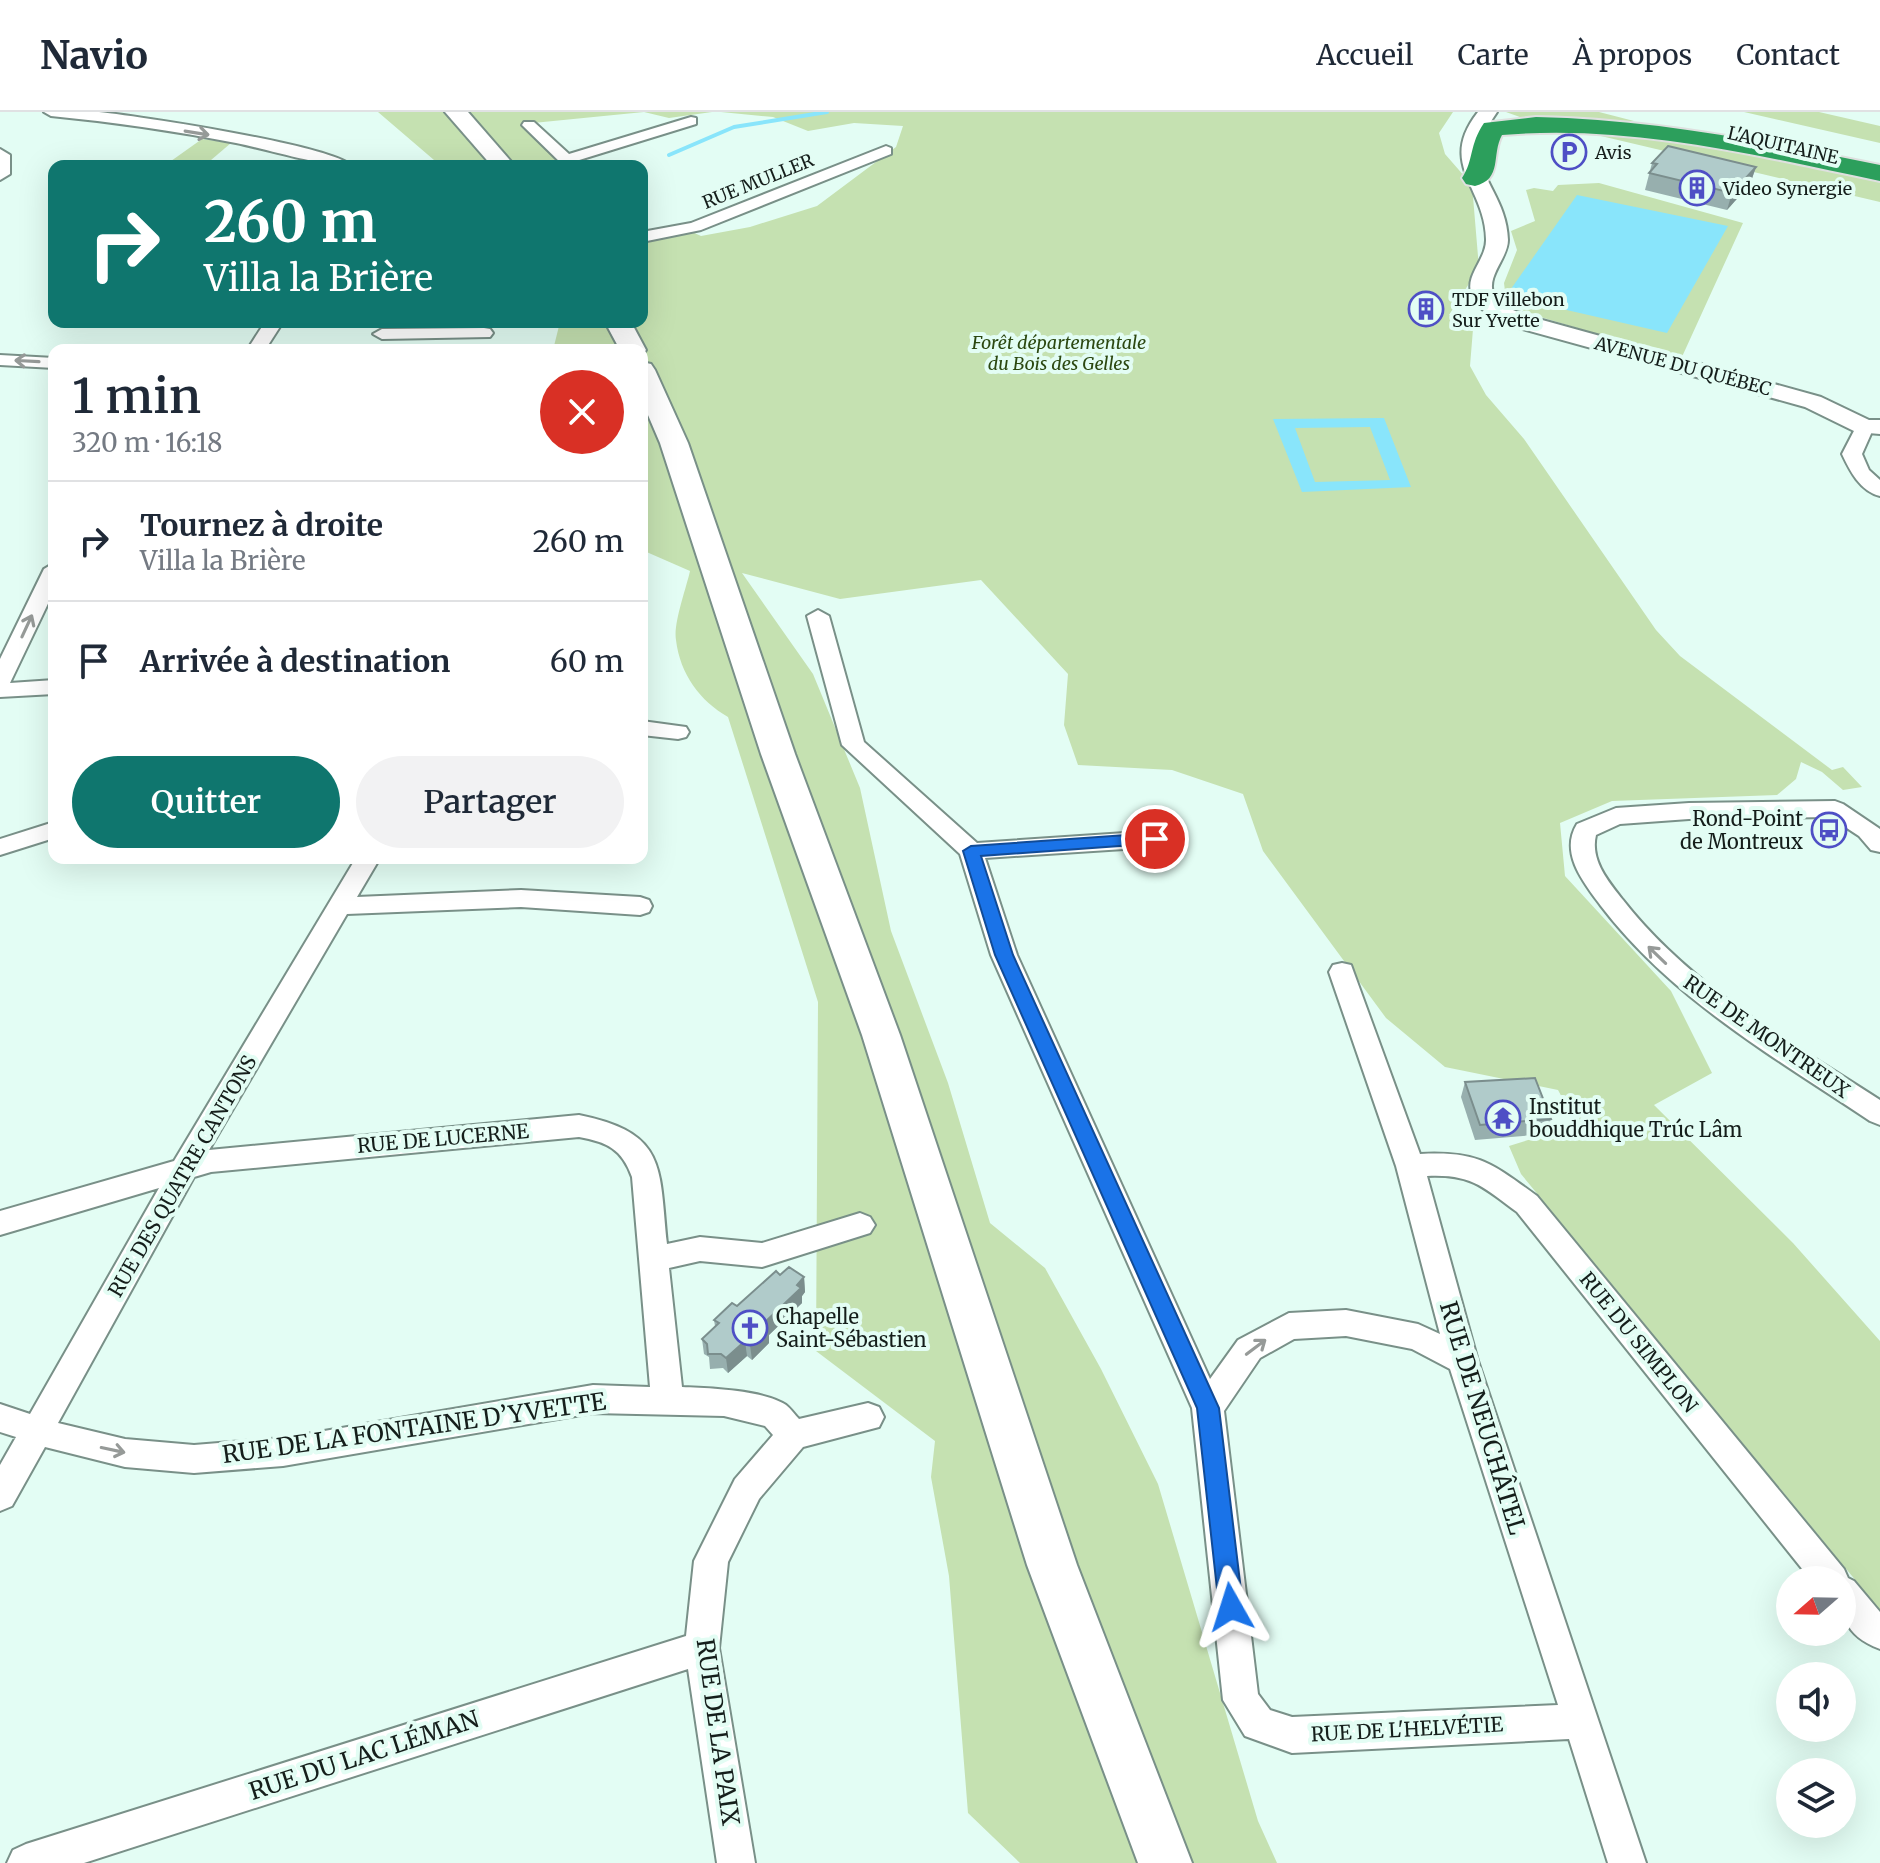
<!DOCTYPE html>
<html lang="fr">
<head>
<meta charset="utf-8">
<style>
  :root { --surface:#fff; --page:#f2f2f3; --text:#1f2937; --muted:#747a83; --line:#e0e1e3; --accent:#0f766e }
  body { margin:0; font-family:Merriweather,serif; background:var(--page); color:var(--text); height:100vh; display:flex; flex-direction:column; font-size:30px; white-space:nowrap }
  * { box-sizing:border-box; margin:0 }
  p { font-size:26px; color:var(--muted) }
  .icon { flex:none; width:44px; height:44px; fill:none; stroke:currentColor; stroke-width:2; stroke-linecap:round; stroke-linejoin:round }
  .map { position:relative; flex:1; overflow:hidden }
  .panel { position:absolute; left:48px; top:232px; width:600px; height:520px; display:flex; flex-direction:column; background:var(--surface); border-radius:16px; box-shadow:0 8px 32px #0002 }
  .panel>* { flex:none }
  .guide { position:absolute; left:48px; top:48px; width:600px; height:168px; border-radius:16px; box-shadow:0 8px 32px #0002; background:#0f766e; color:#fff; overflow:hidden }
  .needle { width:52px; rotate:250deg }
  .tools { position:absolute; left:1776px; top:1454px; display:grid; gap:16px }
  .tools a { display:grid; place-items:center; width:80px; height:80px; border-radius:50%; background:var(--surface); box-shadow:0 8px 32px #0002; font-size:40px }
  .pin { position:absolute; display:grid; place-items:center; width:68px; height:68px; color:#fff; margin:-34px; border:4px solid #fff; border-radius:50%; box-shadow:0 2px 8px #0007 }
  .me { position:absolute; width:88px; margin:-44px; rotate:354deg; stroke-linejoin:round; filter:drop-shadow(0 0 6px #0008) }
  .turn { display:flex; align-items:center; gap:28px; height:168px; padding:0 24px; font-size:36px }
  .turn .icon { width:104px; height:104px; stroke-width:2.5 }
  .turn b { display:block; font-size:56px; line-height:68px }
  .round { display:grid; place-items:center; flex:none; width:84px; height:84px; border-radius:42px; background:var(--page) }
  .headline { display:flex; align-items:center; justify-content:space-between; height:136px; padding:0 24px }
  h1 { font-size:48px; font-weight:600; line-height:60px }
  .cta { display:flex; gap:16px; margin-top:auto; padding:16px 24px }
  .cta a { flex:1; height:92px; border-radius:48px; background:var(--accent); color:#fff; font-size:32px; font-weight:600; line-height:92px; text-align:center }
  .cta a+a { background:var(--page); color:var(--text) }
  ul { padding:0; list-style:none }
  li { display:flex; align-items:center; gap:24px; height:120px; padding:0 24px; border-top:2px solid var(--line) }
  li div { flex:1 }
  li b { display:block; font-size:30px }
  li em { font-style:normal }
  header { display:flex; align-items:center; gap:48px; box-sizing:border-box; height:112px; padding:0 40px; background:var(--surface); border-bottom:2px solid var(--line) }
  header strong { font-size:38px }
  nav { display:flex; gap:44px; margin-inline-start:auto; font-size:28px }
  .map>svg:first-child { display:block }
  .green { fill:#c5e1b1 }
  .water { fill:#89e5fb; fill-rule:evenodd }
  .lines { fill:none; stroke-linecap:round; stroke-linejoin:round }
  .stream { stroke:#89e5fb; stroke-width:4 }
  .minor-casing { stroke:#799088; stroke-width:4 }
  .tertiary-casing { stroke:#799088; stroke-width:4 }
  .secondary-casing { stroke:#799088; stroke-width:4 }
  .motorway-casing { stroke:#dee0df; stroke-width:4 }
  .minor { fill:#fff; fill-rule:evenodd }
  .tertiary { fill:#fff; fill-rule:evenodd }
  .secondary { fill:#fff; fill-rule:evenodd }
  .motorway { fill:#2c9f5c; fill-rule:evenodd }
  .wall { fill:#97afae }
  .shaded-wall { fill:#7b8e8d }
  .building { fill:#b0cbca; stroke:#7b8e8d; stroke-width:2 }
  .oneway { stroke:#969a98 }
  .route { fill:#1a73e8; stroke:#114b97; stroke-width:2 }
  .labels { text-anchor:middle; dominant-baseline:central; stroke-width:8; stroke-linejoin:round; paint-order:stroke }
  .far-street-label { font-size:18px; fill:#151e1b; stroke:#e3fdf4 }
  .far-poi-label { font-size:18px; fill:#151e1b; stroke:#e3fdf4; text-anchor:start }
  .far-park-label { font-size:18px; font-style:italic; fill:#2c4811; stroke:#e3fdf4 }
  .poi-label { font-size:20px; fill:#151e1b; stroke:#e3fdf4; text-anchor:start }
  .street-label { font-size:20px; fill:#151e1b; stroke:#e3fdf4 }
  .near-street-label { font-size:24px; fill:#151e1b; stroke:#e3fdf4 }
</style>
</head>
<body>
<header>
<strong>Navio</strong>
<nav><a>Accueil</a><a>Carte</a><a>À propos</a><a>Contact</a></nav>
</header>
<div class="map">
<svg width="1880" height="1751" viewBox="0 0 1880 1751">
  <rect width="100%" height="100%" fill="#e3fdf4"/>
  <!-- green -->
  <g class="green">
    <path d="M 378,0 L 712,0 L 669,6 L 644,0 L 523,12 L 566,54 L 441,54 Z"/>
    <path d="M 721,0 L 1453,0 L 1439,21 L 1445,42 L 1472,73 L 1479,156 L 1449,203 L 1479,203 L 1473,217 L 1470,254 L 1486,283 L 1524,327 L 1656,518 L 1680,544 L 1832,658 L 1843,655 L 1862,675 L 1843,678 L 1822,660 L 1801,650 L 1796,667 L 1777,683 L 1612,689 L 1560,711 L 1565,764 L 1671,879 L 1712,961 L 1654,993 L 1793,1131 L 1880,1229 L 1880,1498 L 1521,1062 L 1509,1034 L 1577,1013 L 1558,978 L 1445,955 L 1386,906 L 1263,739 L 1243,682 L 1172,658 L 1078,653 L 1064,613 L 1068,562 L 981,468 L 840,487 L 742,461 L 813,562 L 860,676 L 891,819 L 948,971 L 990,1111 L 1045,1156 L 1101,1257 L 1158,1372 L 1258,1709 L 1277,1751 L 1020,1751 L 968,1701 L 949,1464 L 931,1365 L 935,1329 L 816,1239 L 818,890 L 728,605 C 700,589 680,562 676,528 C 673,512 686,477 690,459 L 642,438 L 642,238 L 553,238 L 560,210 L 642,210 L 642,127 L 690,119 L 701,124 L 750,115 L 817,94 L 896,35 L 903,14 L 854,11 L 808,19 L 773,5 Z"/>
    <path d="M 1506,0 L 1599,0 L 1634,9 L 1528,8 Z"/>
    <path d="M 1744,0 L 1819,0 L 1880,14 L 1880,31 Z"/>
    <path d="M 1567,16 L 1635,18 L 1880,66 L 1880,90 Z"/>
    <path d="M 202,27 L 231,31 L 204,54 L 164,54 Z"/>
    <path d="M 1599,71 L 1743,111 L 1681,247 L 1527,201 L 1506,187 L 1504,171 L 1517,138 L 1511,119 L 1535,109 L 1526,78 L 1534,76 L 1553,79 L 1558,73 Z"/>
  </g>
  <!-- water -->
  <g class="water">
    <path d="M 1577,83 L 1728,114 L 1667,221 L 1506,184 Z"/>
    <path d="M 1384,306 L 1411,375 L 1302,380 L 1273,307 ZM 1370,315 L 1390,368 L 1315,370 L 1295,316 Z"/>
  </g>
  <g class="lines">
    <!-- stream -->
    <path class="stream" d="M 669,43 L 734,15 L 827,0"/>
    <!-- minor casing -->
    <g class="minor-casing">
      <g id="minor">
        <path d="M 44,0 C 62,0 81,0 99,0 C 138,4 331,33 352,54 C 320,54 270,38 236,31 C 175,19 113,10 51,4 Z"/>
        <path d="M 691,5 L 696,6 L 696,12 L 576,49 L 581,54 L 564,54 L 522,13 L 524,10 L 534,10 L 569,42 Z"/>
        <path d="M 886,34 L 891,36 L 891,42 L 701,118 L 642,130 L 642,120 L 691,111 Z"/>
        <path d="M 265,210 L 283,210 L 265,238 L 247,238 Z"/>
        <path d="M 484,216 L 490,217 L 493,221 L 490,225 L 382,227 L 373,222 L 382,217 Z"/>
        <path d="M 0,243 L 54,246 L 54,256 L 0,253 Z"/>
        <path d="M 1865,309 L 1874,315 L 1862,342 L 1869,358 L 1880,368 L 1880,384 C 1860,379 1850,359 1842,342 L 1856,315 Z"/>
        <path d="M 54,451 L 54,479 L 10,571 L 54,568 L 54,582 L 0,585 L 0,547 L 44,457 Z"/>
        <path d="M 818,498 L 829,504 L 864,630 L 977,731 L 1155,719 L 1164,721 L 1167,727 L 1164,733 L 1155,735 L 985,746 L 1017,843 L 1210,1267 L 1238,1228 L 1289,1201 L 1346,1198 L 1418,1212 L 1440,1222 L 1396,1054 L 1329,860 L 1333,853 L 1342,851 L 1351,853 L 1420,1042 C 1479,1039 1491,1051 1537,1084 L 1844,1457 L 1848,1466 L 1854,1469 L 1880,1500 L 1880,1537 C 1842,1522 1842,1504 1842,1468 L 1811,1468 L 1517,1100 C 1483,1075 1472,1062 1427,1064 L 1478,1249 L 1646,1751 L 1608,1751 L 1569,1627 L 1292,1641 L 1245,1624 L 1223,1588 L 1192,1296 L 991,843 L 960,742 L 842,633 L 807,504 ZM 1346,1224 L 1412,1237 L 1450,1257 L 1558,1593 L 1292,1605 L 1270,1598 L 1258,1582 L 1224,1299 L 1260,1246 L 1294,1227 Z"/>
        <path d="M 642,609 L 686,615 L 689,620 L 686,625 L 678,627 L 642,623 Z"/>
        <path d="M 1835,689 L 1843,692 L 1880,717 L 1880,740 L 1871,738 L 1859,724 L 1830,705 L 1689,707 L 1620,712 L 1596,723 C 1590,748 1608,769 1623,788 C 1691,875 1789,929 1880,988 L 1880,1013 L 1870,1009 C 1774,945 1672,887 1601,794 C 1584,771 1559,741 1577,712 L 1616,696 L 1689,691 Z"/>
        <path d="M 54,710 L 54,726 L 0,743 L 0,727 Z"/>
        <path d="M 356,746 L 380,746 L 357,785 L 521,778 L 640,785 L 649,788 L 652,794 L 649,800 L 640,803 L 521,795 L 347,802 L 209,1038 L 579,1003 C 667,1021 659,1054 667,1132 L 700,1125 L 762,1131 L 860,1101 L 870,1105 L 875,1113 L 870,1121 L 762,1155 L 700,1149 L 669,1156 L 682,1275 C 708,1276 764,1278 786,1293 C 791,1297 795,1303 799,1307 L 868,1291 L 879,1295 L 884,1305 L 879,1315 L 803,1335 L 759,1387 L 728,1450 L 719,1536 L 755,1751 L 717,1751 L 688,1557 L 84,1751 L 7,1751 L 13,1738 L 26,1732 L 686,1524 L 694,1449 L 735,1367 L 773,1323 L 765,1314 L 724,1304 L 593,1301 L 283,1354 L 194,1361 L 125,1355 L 45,1335 L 12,1394 L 0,1399 L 0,1353 L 16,1325 L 0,1320 L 0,1292 L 30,1302 L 159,1076 L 0,1123 L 0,1099 L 174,1049 ZM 579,1025 C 607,1030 622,1037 632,1065 L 650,1275 L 593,1273 L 283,1326 L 194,1333 L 125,1327 L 58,1311 L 194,1065 L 211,1060 Z"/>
      </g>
    </g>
    <!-- tertiary casing -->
    <g class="tertiary-casing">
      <g id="tertiary">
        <path d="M 1478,0 L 1497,0 C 1456,59 1506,72 1508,128 C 1508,146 1487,163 1493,181 C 1499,196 1522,201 1535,206 L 1821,285 L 1869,308 L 1880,308 L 1880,322 L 1856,320 L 1805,295 L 1519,216 C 1501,209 1477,201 1471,180 C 1466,162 1487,146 1486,127 C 1485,75 1437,52 1478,0 Z"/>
        <path d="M 0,37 L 10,43 L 10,62 L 0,68 Z"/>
      </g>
    </g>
    <!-- secondary casing -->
    <g class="secondary-casing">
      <g id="secondary">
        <path d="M 445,0 L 468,0 L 515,54 L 492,54 Z"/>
        <path d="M 605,210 L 631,210 L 646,238 L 642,243 L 642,238 L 620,238 Z"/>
        <path d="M 642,250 L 651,252 L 655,258 L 688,331 L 795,642 L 900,923 L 1077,1453 L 1192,1751 L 1138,1751 L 1027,1453 L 862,923 L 761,642 L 660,331 L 642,289 Z"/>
      </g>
    </g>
    <!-- motorway casing -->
    <g class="motorway-casing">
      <path id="motorway" d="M 1536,5 C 1653,7 1766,30 1880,53 L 1880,69 C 1756,43 1629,12 1502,23 C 1491,43 1503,67 1475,74 L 1466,72 L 1462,66 C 1474,48 1469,33 1484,11 Z"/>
    </g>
    <!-- minor -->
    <use href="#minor" class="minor"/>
    <!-- tertiary -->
    <use href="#tertiary" class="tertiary"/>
    <!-- secondary -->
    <use href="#secondary" class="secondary"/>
    <!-- motorway -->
    <use href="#motorway" class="motorway"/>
  </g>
  <!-- wall -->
  <g class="wall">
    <path d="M 1652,51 L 1756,55 L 1750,72 L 1727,98 L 1645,78 Z"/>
    <path d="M 1465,970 L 1551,1007 L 1545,1022 L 1475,1028 L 1461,985 Z"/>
    <path d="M 780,1163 L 804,1165 L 805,1180 L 802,1184 L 802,1191 L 769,1223 L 769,1231 L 752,1248 L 747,1244 L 728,1261 L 723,1256 L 710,1257 L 709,1245 L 704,1242 L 702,1227 L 715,1214 L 714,1208 L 737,1194 Z"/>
  </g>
  <!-- shaded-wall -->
  <g class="shaded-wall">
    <path d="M 1756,55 L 1750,72 L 1727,98 L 1732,81 Z"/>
    <path d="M 804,1165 L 805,1180 L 802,1184 L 802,1191 L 769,1223 L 769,1231 L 752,1248 L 750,1233 L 763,1212 Z"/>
    <path d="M 745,1229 L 747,1244 L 728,1261 L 726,1246 Z"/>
  </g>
  <!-- building -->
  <g class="building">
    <path d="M 1668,34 L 1756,55 L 1732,81 L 1649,61 L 1657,52 L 1652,51 Z"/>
    <path d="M 1535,966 L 1551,1007 L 1480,1013 L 1465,970 Z"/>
    <path d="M 789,1155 L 804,1165 L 797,1173 L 801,1176 L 763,1212 L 768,1217 L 750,1233 L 745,1229 L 726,1246 L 721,1242 L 708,1242 L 707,1232 L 702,1227 L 719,1211 L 714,1208 L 732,1191 L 737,1194 L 776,1159 L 780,1163 Z"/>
  </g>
  <!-- one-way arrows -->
  <defs><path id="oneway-shaft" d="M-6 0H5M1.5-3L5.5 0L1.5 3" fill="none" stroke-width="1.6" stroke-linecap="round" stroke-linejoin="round" transform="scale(2)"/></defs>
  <g class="oneway">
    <use href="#oneway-shaft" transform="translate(197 21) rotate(9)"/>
    <use href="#oneway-shaft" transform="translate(27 249) rotate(-177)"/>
    <use href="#oneway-shaft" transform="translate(27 514) rotate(-65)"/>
    <use href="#oneway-shaft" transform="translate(1657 843) rotate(-136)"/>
    <use href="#oneway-shaft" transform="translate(1256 1235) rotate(-37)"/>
    <use href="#oneway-shaft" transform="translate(113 1338) rotate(12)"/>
  </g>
  <!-- route -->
  <path class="route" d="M 1155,721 L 1163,727 L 1161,731 L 981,744 L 1013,843 L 1219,1296 L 1243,1495 L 1239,1503 L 1231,1507 L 1222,1503 L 1219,1495 L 1197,1296 L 995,843 L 963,739 L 971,734 Z"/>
  <!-- icons -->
  <defs>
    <g id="parking-ring" transform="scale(1.8)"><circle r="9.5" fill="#e3fdf4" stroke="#4e4fc5" stroke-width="1.5"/><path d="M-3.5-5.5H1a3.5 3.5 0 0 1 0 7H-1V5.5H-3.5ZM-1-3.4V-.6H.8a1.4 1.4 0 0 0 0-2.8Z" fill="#4e4fc5"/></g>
    <g id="building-ring" transform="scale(1.8)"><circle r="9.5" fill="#e3fdf4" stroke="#4e4fc5" stroke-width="1.5"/><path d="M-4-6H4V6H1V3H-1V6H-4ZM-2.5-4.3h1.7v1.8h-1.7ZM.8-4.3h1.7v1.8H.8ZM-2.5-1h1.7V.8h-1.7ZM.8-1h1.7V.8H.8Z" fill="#4e4fc5"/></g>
    <g id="bus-ring" transform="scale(1.8)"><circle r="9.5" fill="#e3fdf4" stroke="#4e4fc5" stroke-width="1.5"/><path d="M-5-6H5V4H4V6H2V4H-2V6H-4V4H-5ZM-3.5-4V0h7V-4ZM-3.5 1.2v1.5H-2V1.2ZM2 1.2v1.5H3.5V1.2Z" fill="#4e4fc5"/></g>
    <g id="temple-ring" transform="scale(1.8)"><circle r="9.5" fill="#e3fdf4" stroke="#4e4fc5" stroke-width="1.5"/><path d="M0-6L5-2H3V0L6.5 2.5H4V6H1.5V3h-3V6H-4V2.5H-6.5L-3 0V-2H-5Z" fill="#4e4fc5"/></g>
    <g id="church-ring" transform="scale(1.8)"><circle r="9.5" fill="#e3fdf4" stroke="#4e4fc5" stroke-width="1.5"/><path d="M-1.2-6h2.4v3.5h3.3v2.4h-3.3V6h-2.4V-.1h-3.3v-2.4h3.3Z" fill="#4e4fc5"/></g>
  </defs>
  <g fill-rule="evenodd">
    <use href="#parking-ring" x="1569" y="40"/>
    <use href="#building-ring" x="1697" y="76"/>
    <use href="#building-ring" x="1426" y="197"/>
    <use href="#bus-ring" x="1829" y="718"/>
    <use href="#temple-ring" x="1503" y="1006"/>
    <use href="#church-ring" x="750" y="1216"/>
  </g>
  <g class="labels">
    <!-- far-street labels -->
    <g class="far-street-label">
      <text transform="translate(1783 33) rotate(13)">L'AQUITAINE</text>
      <text transform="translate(758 69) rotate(-22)">RUE MULLER</text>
      <text transform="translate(1683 254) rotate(15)">AVENUE DU QUÉBEC</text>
    </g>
    <!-- far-poi labels -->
    <g class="far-poi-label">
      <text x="1595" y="40">Avis</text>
      <text x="1723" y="76">Video Synergie</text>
      <text x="1452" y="187">TDF Villebon<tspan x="1452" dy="21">Sur Yvette</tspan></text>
    </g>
    <!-- far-park labels -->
    <g class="far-park-label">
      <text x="1059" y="230">Forêt départementale<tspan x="1059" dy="21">du Bois des Gelles</tspan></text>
    </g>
    <!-- poi labels -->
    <g class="poi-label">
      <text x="1803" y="706" text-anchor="end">Rond-Point<tspan x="1803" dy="23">de Montreux</tspan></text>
      <text x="1529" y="994">Institut<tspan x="1529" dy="23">bouddhique Trúc Lâm</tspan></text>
      <text x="776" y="1204">Chapelle<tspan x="776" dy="23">Saint-Sébastien</tspan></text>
    </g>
    <!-- street labels -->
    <g class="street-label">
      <text transform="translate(1767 924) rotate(35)">RUE DE MONTREUX</text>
      <text transform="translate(443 1026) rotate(-5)">RUE DE LUCERNE</text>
      <text transform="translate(182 1064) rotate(-60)">RUE DES QUATRE CANTONS</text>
      <text transform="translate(1639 1230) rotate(51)">RUE DU SIMPLON</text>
      <text transform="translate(1407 1617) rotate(-3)">RUE DE L'HELVÉTIE</text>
    </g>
    <!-- near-street labels -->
    <g class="near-street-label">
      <text transform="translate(1483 1306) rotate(73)">RUE DE NEUCHÂTEL</text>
      <text transform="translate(414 1316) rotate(-8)">RUE DE LA FONTAINE D’YVETTE</text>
      <text transform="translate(718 1620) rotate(82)">RUE DE LA PAIX</text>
      <text transform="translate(364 1643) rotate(-18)">RUE DU LAC LÉMAN</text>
    </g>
  </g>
</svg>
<div class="tools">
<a><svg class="needle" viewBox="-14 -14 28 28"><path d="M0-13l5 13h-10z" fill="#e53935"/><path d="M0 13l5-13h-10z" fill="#747a83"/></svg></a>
<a><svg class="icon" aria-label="sound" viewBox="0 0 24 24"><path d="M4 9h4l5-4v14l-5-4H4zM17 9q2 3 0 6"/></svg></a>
<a><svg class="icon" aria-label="layers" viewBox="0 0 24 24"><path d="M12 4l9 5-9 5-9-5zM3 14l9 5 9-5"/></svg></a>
</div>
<div class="pin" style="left:1155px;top:727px;background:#d93025"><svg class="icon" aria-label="arrive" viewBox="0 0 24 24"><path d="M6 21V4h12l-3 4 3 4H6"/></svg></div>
<svg class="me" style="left:1231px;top:1495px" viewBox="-20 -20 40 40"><path d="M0-17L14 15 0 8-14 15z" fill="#1a73e8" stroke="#fff" stroke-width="4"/></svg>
<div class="guide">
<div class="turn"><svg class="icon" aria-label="right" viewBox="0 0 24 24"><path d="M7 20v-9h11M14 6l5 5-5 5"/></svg><div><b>260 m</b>Villa la Brière</div></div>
</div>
<section class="panel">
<div class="headline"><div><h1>1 min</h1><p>320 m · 16:18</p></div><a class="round" style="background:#d93025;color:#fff"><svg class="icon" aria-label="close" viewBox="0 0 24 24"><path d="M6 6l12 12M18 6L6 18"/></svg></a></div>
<ul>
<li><svg class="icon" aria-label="right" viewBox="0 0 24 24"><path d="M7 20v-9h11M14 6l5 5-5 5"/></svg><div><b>Tournez à droite</b><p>Villa la Brière</p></div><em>260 m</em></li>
<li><svg class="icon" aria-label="arrive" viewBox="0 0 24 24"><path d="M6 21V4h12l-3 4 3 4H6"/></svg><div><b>Arrivée à destination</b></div><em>60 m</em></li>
</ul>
<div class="cta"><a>Quitter</a><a>Partager</a></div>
</section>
</div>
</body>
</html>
